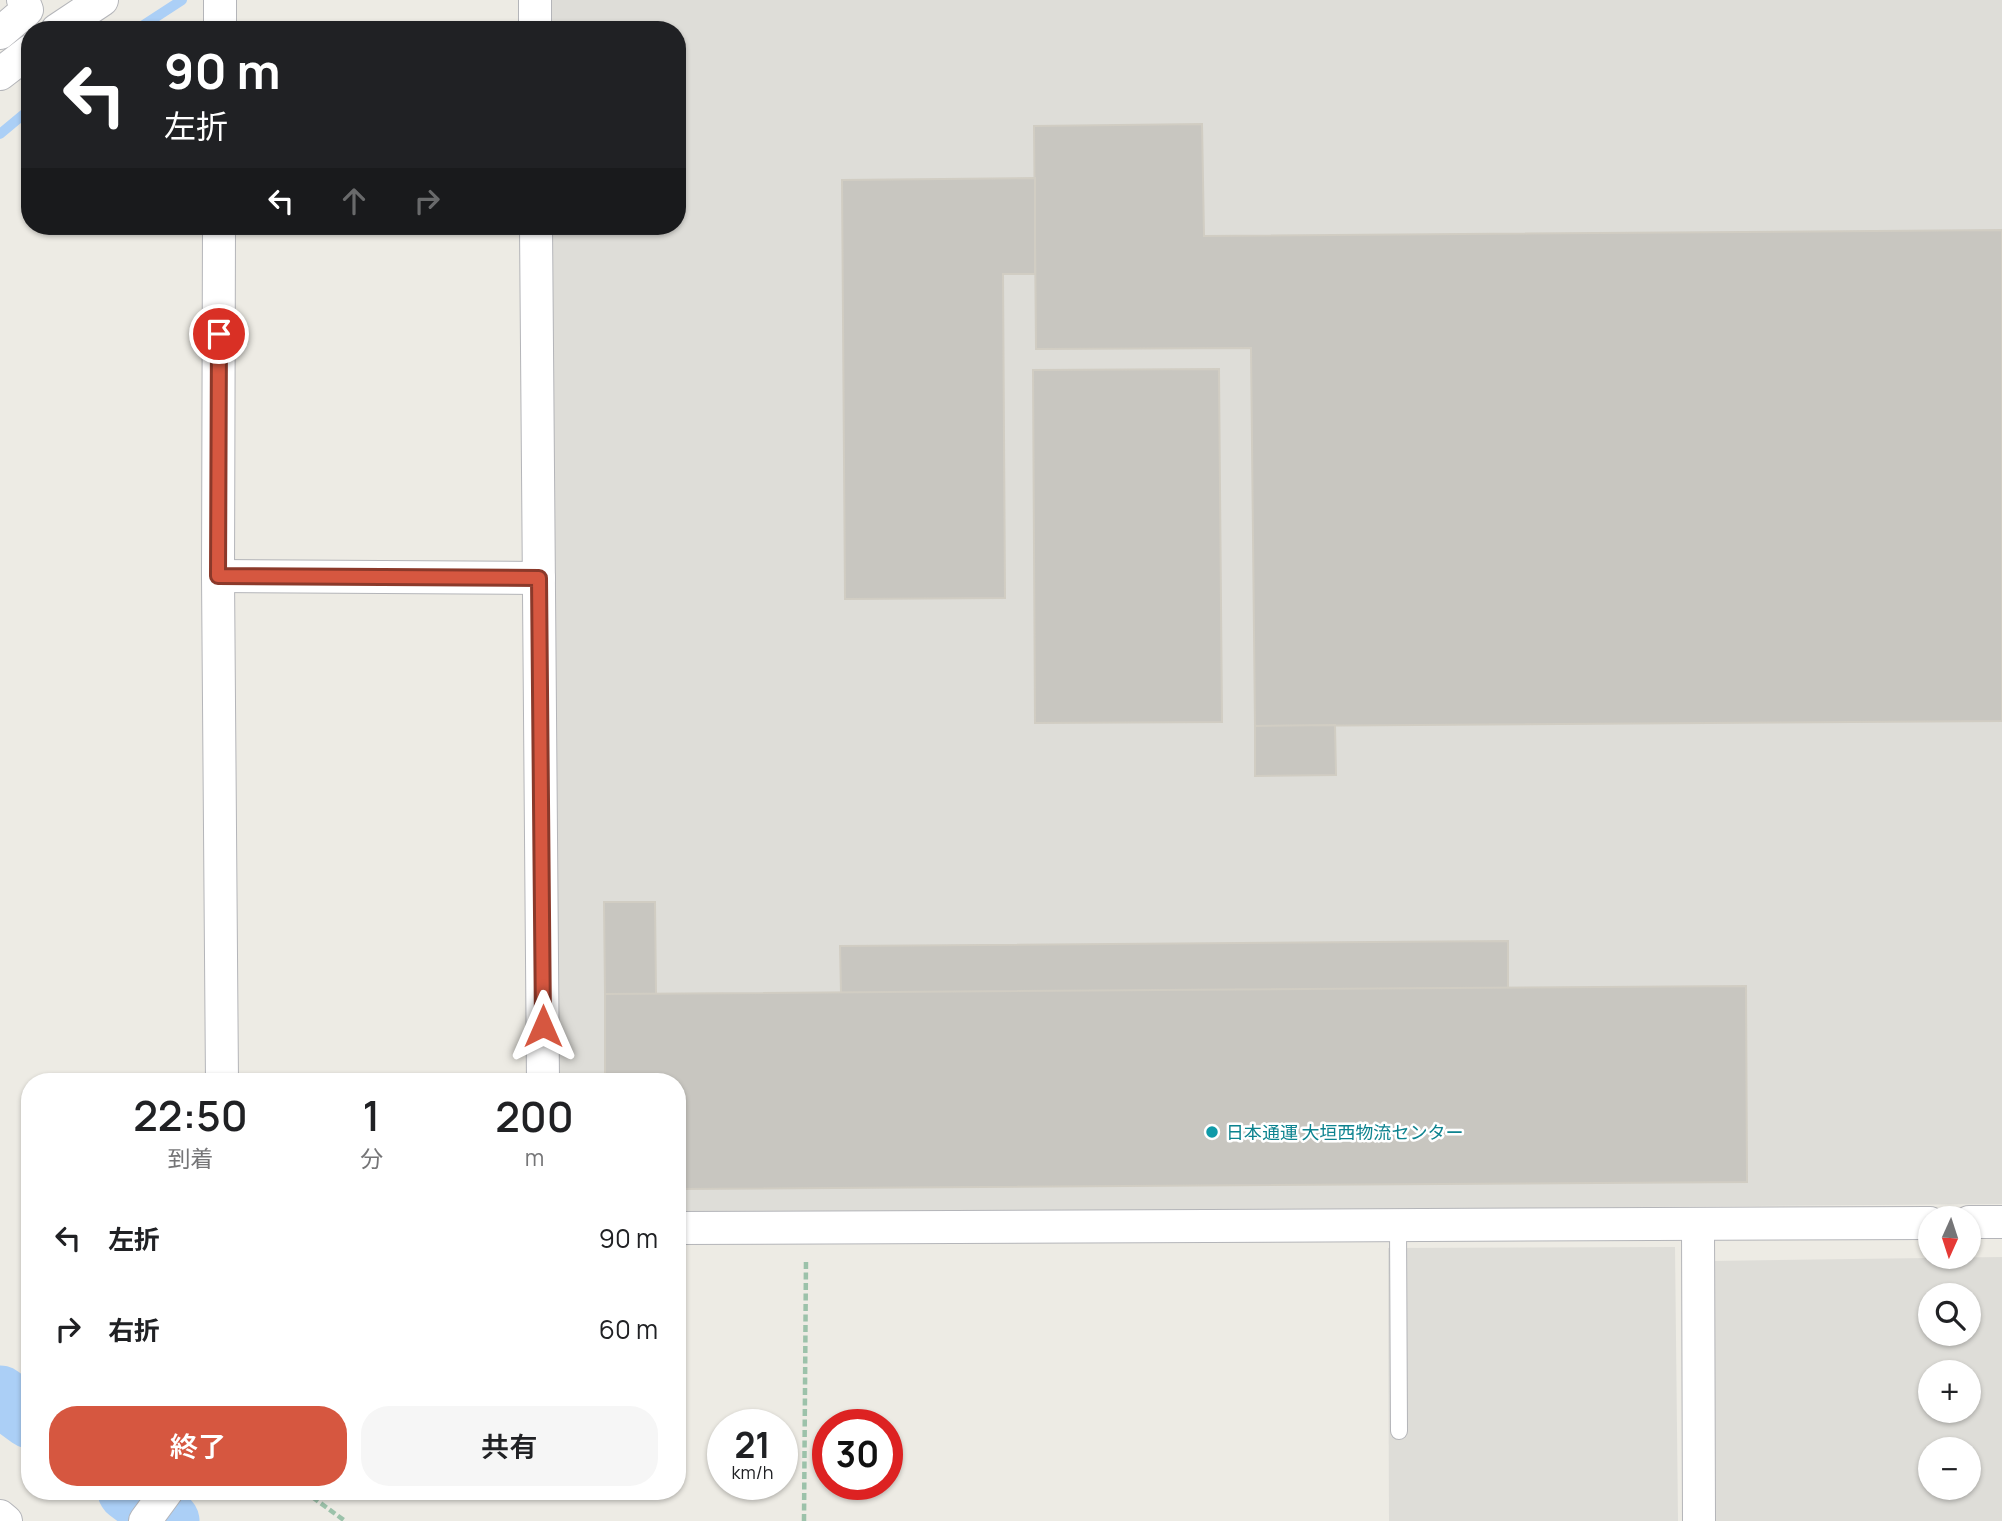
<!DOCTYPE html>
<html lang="ja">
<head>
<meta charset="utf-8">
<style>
  :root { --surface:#fff; --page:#f6f6f6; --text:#202124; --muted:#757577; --accent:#d65740 }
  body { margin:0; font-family:Manrope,"Noto Sans JP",sans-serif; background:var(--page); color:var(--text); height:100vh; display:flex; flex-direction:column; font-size:26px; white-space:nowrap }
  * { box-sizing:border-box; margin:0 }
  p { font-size:23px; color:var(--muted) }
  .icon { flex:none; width:38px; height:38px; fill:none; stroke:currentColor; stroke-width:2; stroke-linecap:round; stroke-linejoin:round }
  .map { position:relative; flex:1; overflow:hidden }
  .drawer { position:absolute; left:21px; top:1073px; width:665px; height:427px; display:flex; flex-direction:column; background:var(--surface); border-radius:28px; box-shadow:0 2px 5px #0004 }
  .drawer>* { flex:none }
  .guide { position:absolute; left:21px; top:21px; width:665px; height:214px; border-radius:28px; box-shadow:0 2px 5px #0004; background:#202124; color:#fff; overflow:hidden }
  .needle { width:46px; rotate:183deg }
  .fabs { position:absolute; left:1918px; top:1206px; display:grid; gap:14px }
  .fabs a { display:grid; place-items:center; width:63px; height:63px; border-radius:50%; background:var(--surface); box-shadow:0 2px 5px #0004; font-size:35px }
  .speed { position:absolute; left:707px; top:1409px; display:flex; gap:14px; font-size:35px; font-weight:700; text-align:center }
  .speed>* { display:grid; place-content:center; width:91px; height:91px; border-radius:50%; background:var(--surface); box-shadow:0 2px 5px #0004; line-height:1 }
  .speed small { font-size:18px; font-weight:400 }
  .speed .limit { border:10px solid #d22; background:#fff; color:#111 }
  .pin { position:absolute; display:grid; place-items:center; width:60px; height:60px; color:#fff; margin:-30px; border:4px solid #fff; border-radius:50%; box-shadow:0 2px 7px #0007 }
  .me { position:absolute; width:77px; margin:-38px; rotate:0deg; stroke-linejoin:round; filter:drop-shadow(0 0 5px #0008) }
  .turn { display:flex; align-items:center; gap:24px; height:147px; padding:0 28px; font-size:32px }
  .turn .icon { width:91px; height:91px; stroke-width:2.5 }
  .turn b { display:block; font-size:49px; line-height:60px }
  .lanes { display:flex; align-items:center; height:66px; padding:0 28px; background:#0003; justify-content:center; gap:35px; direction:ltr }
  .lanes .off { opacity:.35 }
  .eta { display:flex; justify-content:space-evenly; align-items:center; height:119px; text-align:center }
  .eta b { font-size:42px; font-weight:600; line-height:49px }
  .cta { display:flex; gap:14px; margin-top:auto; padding:14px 28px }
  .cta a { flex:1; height:80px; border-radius:28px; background:var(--accent); color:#fff; font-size:28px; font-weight:600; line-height:80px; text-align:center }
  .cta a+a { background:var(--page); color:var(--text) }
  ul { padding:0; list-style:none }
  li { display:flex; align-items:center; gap:21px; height:91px; padding:0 28px }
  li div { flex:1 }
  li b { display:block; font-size:26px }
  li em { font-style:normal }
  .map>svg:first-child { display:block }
  .industrial { fill:#deddd8; fill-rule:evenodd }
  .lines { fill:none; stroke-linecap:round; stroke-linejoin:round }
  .stream { stroke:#abcff6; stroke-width:10 }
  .river { stroke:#abcff6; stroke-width:61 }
  .building { fill:#c8c6c0; stroke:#d1cdc3; stroke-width:2 }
  .lane-casing { stroke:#b4b5b9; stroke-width:18 }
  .street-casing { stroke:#b4b5b9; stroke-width:34 }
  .path { stroke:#9cc2aa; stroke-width:4.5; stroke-dasharray:7 3.5; stroke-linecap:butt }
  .lane { stroke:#fff; stroke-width:16 }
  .street { stroke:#fff; stroke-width:32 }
  .route-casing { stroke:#8b392a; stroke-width:18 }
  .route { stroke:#d65740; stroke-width:12 }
  .culture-dot { fill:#0f9aa8; stroke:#fff; stroke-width:2.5 }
  .labels { text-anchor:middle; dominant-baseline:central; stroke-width:5; stroke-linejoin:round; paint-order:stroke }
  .culture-label { font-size:18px; fill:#0d838f; stroke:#fff; text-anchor:start }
</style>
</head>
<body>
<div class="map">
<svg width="2002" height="1521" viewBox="0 0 2002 1521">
  <rect width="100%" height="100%" fill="#edebe4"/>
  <!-- industrial -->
  <g class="industrial">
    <path d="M 549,0 L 2002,0 L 2002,1204 L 677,1215 L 677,1082 L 554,1081 L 550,226 L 677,226 L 677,30 L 550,30 Z"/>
    <path d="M 1675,1247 L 1678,1521 L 1389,1521 L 1388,1248 Z"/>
    <path d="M 2002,1257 L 2002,1521 L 1713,1521 L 1710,1261 ZM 1930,1295 L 1969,1295 L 1969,1334 L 1930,1334 ZM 1930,1372 L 1969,1372 L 1969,1410 L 1930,1410 ZM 1930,1449 L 1969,1449 L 1969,1488 L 1930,1488 Z"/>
  </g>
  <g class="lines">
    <!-- stream -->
    <g class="stream">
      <path d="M 136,30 L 182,0"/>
      <path d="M 0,134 L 30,109"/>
    </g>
    <!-- river -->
    <g class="river">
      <path d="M 0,1396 L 30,1418"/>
      <path d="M 128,1491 L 169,1521"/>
    </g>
  </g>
  <!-- building -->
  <g class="building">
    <path d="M 1202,124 L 1204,236 L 2002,230 L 2002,721 L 1255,726 L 1251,348 L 1036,349 L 1034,126 Z"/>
    <path d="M 1035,178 L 1035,274 L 1003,274 L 1005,598 L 845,599 L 842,180 Z"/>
    <path d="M 1219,369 L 1222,722 L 1035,723 L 1033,370 Z"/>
    <path d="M 1335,725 L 1336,775 L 1255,776 L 1255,726 Z"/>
    <path d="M 604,902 L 655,902 L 656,994 L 605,994 Z"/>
    <path d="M 1508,941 L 1508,988 L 841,993 L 840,946 Z"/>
    <path d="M 1746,986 L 1747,1182 L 677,1189 L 677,1082 L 605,1082 L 605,994 Z"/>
  </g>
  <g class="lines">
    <!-- lane casing -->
    <g class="lane-casing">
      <path id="lane" d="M 1398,1226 L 1399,1431"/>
    </g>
    <!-- street casing -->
    <g class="street-casing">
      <g id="street">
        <path d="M 535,0 L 535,30"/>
        <path d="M 57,30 L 102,0"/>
        <path d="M 220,30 L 220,0"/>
        <path d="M 0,33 L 27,10 L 23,0"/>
        <path d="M 0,74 L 30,51"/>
        <path d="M 219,226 L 218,576 L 222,1082"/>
        <path d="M 536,226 L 543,1082"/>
        <path d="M 218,576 L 539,578"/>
        <path d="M 1969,1222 L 2002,1222"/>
        <path d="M 1698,1225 L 1699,1521"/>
        <path d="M 677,1228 L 1930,1223"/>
        <path d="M 0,1516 L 6,1521"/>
        <path d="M 145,1521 L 167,1491"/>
      </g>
    </g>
    <!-- path -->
    <g class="path">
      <path d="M 304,1491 L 345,1521"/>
      <path d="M 804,1521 L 806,1259"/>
    </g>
    <!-- lane -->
    <use href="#lane" class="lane"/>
    <!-- street -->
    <use href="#street" class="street"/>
  </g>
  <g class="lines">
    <!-- route casing -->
    <g class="route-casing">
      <path id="route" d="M 219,334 L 218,576 L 539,578 L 543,1026"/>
    </g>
    <!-- route -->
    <use href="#route" class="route"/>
  </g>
  <!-- markers -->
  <circle class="culture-dot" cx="1212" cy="1132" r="7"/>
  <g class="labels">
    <!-- culture labels -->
    <g class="culture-label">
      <text x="1226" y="1132">日本通運 大垣西物流センター</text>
    </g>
  </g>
</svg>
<div class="fabs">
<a><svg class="needle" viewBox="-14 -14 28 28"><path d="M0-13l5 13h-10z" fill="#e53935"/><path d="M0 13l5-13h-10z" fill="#757577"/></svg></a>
<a><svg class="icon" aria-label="search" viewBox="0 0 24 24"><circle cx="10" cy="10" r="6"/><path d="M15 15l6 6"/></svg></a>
<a>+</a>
<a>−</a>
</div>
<div class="speed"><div>21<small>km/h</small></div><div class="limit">30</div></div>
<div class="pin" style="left:219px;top:334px;background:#d93025"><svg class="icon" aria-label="arrive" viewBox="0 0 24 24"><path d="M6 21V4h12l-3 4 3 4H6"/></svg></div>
<svg class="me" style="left:543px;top:1026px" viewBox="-20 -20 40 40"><path d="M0-17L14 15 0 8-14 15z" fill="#d65740" stroke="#fff" stroke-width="4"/></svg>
<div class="guide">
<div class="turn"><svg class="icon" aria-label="left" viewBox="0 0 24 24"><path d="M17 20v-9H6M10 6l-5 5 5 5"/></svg><div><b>90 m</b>左折</div></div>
<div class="lanes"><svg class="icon" aria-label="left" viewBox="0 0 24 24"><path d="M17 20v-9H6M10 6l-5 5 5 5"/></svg><svg class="icon off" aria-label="ahead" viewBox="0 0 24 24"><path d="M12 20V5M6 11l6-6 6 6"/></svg><svg class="icon off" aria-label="right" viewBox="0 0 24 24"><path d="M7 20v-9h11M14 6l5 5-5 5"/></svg></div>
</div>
<section class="drawer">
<div class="eta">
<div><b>22:50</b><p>到着</p></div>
<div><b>1</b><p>分</p></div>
<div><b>200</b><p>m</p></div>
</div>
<ul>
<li><svg class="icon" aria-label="left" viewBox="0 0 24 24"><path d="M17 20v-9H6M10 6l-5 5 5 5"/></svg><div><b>左折</b></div><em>90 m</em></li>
<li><svg class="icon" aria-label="right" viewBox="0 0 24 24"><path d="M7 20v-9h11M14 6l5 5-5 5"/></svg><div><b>右折</b></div><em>60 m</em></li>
</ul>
<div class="cta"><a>終了</a><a>共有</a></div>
</section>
</div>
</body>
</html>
